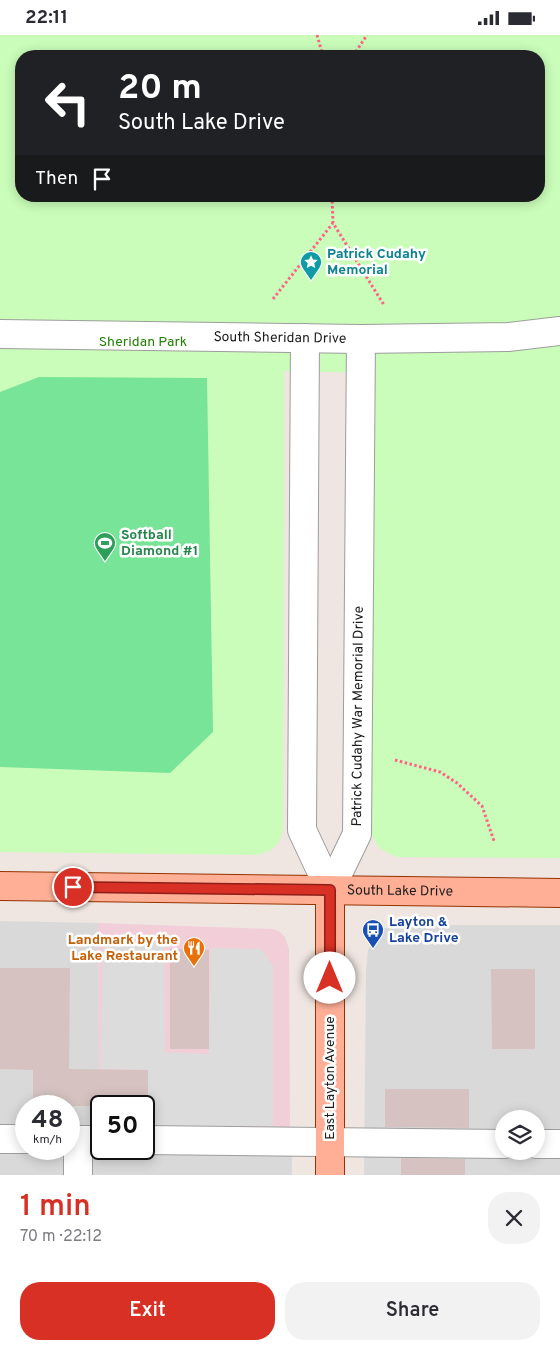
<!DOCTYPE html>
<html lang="en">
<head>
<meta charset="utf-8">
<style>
  :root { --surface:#fff; --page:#f2f2f3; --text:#2b2b33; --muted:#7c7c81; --accent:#d93025 }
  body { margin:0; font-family:Overpass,sans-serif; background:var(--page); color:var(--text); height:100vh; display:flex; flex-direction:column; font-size:19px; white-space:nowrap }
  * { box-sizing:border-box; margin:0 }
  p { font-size:16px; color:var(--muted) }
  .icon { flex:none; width:28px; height:28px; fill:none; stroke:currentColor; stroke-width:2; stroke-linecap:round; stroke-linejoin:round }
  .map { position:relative; height:1140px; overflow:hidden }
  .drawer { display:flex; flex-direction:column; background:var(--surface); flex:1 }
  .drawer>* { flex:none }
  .top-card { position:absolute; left:15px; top:15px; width:530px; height:152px; border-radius:20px; box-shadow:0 2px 12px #0003; background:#202124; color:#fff; overflow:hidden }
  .tools { position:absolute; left:495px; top:1075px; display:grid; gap:10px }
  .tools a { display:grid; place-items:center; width:50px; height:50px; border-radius:50%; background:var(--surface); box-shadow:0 2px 12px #0003; font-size:25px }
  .speed { position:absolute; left:15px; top:1060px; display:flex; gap:10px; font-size:25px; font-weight:700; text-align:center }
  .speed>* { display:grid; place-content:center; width:65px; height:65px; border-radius:50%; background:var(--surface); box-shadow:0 2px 12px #0003; line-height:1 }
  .speed small { font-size:12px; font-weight:400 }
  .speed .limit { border:2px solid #111; border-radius:8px; background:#fff; color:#111 }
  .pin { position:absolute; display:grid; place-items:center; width:42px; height:42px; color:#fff; margin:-21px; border:2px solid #fff; border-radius:50%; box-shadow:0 1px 5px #0007 }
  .me { position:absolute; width:55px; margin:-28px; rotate:0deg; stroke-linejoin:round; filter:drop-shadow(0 0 4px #0008) }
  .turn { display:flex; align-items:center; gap:18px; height:105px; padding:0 20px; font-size:22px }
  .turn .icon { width:65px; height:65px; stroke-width:2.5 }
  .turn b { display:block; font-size:35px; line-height:42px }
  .then { display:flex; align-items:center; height:48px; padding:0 20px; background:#0003; gap:10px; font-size:19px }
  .round { display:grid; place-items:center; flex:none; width:52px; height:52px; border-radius:20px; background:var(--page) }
  .overview { display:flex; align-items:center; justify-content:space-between; height:85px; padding:0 20px }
  h1 { font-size:30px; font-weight:600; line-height:38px; color:var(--accent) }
  .primary-button { display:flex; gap:10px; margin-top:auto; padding:10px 20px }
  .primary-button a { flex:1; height:58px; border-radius:20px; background:var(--accent); color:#fff; font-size:20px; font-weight:600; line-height:58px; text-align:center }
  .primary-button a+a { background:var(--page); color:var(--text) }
  .status { display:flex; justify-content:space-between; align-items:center; height:35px; padding:0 25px; background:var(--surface); direction:ltr }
  .status svg { height:14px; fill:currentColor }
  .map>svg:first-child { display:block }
  .residential { fill:#dad9da; fill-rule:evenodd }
  .commercial { fill:#f1ced8 }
  .park { fill:#cafdb9; fill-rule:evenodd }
  .pitch { fill:#78e497 }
  .parking { fill:#dcdcdc }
  .building { fill:#d6c3c1 }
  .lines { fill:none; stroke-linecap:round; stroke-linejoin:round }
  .minor-casing { stroke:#9d9d9d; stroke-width:30 }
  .major-casing { stroke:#953300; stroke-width:30 }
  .path { stroke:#ff6285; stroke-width:3; stroke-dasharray:2.5 2.5; stroke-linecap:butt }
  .minor { stroke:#fff; stroke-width:28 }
  .major { stroke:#ffaf96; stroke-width:28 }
  .route-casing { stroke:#8d1f18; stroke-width:12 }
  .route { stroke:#d93025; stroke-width:9 }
  .labels { text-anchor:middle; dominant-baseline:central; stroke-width:5; stroke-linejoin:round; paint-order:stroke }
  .culture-label { font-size:14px; font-weight:bold; fill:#0d838f; stroke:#fff; text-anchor:start }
  .street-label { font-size:14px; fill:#1c1c1c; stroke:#fff }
  .park-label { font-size:14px; fill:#228103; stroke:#fff }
  .leisure-label { font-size:14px; font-weight:bold; fill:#27864d; stroke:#fff; text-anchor:start }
  .transit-label { font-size:14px; font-weight:bold; fill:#164399; stroke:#fff; text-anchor:start }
  .food-label { font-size:14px; font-weight:bold; fill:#c56008; stroke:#fff; text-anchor:end }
</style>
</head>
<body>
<div class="status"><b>22:11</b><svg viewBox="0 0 49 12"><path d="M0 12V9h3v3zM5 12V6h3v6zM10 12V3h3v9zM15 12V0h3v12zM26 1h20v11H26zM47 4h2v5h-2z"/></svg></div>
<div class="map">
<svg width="560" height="1140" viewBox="0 0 560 1140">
  <rect width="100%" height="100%" fill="#efe6e1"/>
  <!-- residential -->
  <g class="residential">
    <path d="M 0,886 L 98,888 L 100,1114 L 292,1115 L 292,1140 L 0,1140 ZM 26,1071 L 69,1071 L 69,1114 L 26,1114 Z"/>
    <path d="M 395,890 L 560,890 L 560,1140 L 364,1140 L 366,936 L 368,915 L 375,902 L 383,894 ZM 504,1084 L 536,1084 L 536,1116 L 504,1116 Z"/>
  </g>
  <!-- commercial -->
  <path class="commercial" d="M 98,888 L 273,894 L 280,897 L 285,902 L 289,914 L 290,1097 L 144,1096 L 144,1071 L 101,1071 L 101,1095 L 100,1095 Z"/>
  <!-- park -->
  <path class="park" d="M 0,0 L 560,0 L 560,823 L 397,822 C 380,815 377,813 370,795 L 375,338 L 284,336 L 283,795 C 278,812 274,815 257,820 L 0,817 ZM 21,21 L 539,21 L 539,161 L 21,161 Z"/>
  <!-- pitch -->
  <path class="pitch" d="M 39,342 L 207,343 L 213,697 L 170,738 L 0,732 L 0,357 Z"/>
  <!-- parking -->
  <path class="parking" d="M 103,907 L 164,907 L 165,1017 L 209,1019 L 211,913 L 261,914 L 273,931 L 273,1091 L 148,1091 L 148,1035 L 101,1034 Z"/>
  <!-- building -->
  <g class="building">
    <path d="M 170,914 L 209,915 L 209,1014 L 170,1014 Z"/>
    <path d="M 0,933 L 70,933 L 69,1034 L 148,1035 L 148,1083 L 144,1083 L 144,1071 L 101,1071 L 101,1083 L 100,1071 L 33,1071 L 33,1035 L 0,1034 Z"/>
    <path d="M 491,934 L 535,934 L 535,1014 L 492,1014 Z"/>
    <path d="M 385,1054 L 469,1054 L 469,1093 L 385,1092 Z"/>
    <path d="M 401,1123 L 465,1124 L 465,1140 L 401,1140 Z"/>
  </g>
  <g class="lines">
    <!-- minor casing -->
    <g class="minor-casing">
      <g id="minor">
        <path id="s1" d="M 0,299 L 361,304 L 508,302 L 560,296"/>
        <path d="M 305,303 L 302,795 L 330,855"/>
        <path id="s2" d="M 330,855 L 357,799 L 361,304"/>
        <path d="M 0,1104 L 26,1104"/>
        <path d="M 69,1105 L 101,1105"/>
        <path d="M 78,1105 L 78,1140"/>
        <path d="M 144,1105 L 504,1109"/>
        <path d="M 536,1109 L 560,1109"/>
      </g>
    </g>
    <!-- major casing -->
    <g class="major-casing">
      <g id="major">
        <path id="s3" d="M 0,851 L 560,858"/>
        <path d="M 330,855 L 330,1140"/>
      </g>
    </g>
    <!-- path -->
    <g class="path">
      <path d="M 317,0 L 323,21"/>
      <path d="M 353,21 L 367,0"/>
      <path d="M 332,161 L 333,188 L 384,270"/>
      <path d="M 273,264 L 333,188"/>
      <path d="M 395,725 L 440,737 L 457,748 L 482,771 L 494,806"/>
    </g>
    <!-- minor -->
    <use href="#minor" class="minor"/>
    <!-- major -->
    <use href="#major" class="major"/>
  </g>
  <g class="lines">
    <!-- route casing -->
    <g class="route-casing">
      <path id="route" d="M 73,852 L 330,855 L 330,943"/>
    </g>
    <!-- route -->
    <use href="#route" class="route"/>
  </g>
  <!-- icons -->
  <defs>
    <g id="sight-pin" transform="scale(1.125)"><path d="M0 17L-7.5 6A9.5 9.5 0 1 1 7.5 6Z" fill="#0f9aa8" stroke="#fff"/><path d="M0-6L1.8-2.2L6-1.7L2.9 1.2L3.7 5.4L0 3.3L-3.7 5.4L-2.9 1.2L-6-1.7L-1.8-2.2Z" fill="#fff"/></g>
    <g id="stadium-pin" transform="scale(1.125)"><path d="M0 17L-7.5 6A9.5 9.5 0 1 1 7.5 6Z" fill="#2e9e5b" stroke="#fff"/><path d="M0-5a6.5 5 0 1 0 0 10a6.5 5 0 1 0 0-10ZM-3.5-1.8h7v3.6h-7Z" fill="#fff"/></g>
    <g id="bus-pin" transform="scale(1.125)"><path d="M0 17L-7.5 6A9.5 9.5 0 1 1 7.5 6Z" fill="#1a4fb4" stroke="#fff"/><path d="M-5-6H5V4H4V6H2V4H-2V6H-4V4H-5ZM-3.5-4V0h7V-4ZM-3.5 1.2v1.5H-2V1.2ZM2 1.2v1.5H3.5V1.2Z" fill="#fff"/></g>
    <g id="restaurant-pin" transform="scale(1.125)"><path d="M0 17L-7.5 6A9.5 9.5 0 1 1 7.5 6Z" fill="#e8710a" stroke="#fff"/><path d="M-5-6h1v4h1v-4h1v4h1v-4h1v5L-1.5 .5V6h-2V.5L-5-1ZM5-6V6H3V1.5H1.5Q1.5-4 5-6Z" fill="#fff"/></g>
  </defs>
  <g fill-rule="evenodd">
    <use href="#sight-pin" x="311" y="227"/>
    <use href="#stadium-pin" x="105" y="508"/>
    <use href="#bus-pin" x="373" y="895"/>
    <use href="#restaurant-pin" x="194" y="913"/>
  </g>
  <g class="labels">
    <!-- culture labels -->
    <g class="culture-label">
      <text x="327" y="219">Patrick Cudahy<tspan x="327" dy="16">Memorial</tspan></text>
    </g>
    <!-- street labels -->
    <g class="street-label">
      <text stroke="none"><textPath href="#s1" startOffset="280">South Sheridan Drive</textPath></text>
      <text stroke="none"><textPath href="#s2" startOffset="180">Patrick Cudahy War Memorial Drive</textPath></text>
      <text stroke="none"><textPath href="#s3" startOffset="400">South Lake Drive</textPath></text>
      <text transform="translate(330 1043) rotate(-90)">East Layton Avenue</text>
    </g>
    <!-- park labels -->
    <g class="park-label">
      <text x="143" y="307">Sheridan Park</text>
    </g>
    <!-- leisure labels -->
    <g class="leisure-label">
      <text x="121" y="500">Softball<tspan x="121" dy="16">Diamond #1</tspan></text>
    </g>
    <!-- transit labels -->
    <g class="transit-label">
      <text x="389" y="887">Layton &amp;<tspan x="389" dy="16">Lake Drive</tspan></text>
    </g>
    <!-- food labels -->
    <g class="food-label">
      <text x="178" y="905">Landmark by the<tspan x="178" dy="16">Lake Restaurant</tspan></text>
    </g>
  </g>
</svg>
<div class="tools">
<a><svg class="icon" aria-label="layers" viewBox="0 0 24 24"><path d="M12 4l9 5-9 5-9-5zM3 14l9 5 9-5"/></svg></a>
</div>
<div class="speed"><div>48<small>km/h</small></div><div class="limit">50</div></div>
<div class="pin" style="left:73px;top:852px;background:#d93025"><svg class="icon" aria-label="arrive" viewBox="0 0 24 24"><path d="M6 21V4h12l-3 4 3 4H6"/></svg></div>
<svg class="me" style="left:330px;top:943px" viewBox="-20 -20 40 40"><circle r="19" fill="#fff"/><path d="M0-13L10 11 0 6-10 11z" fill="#d93025"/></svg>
<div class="top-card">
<div class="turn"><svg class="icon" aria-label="left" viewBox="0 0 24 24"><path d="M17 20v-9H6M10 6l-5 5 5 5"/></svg><div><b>20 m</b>South Lake Drive</div></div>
<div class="then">Then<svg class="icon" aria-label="arrive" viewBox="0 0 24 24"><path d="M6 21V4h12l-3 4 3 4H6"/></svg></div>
</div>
</div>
<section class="drawer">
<div class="overview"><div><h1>1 min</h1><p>70 m · 22:12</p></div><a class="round"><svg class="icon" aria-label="close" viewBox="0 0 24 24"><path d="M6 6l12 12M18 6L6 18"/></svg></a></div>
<div class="primary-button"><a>Exit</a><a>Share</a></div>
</section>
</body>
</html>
